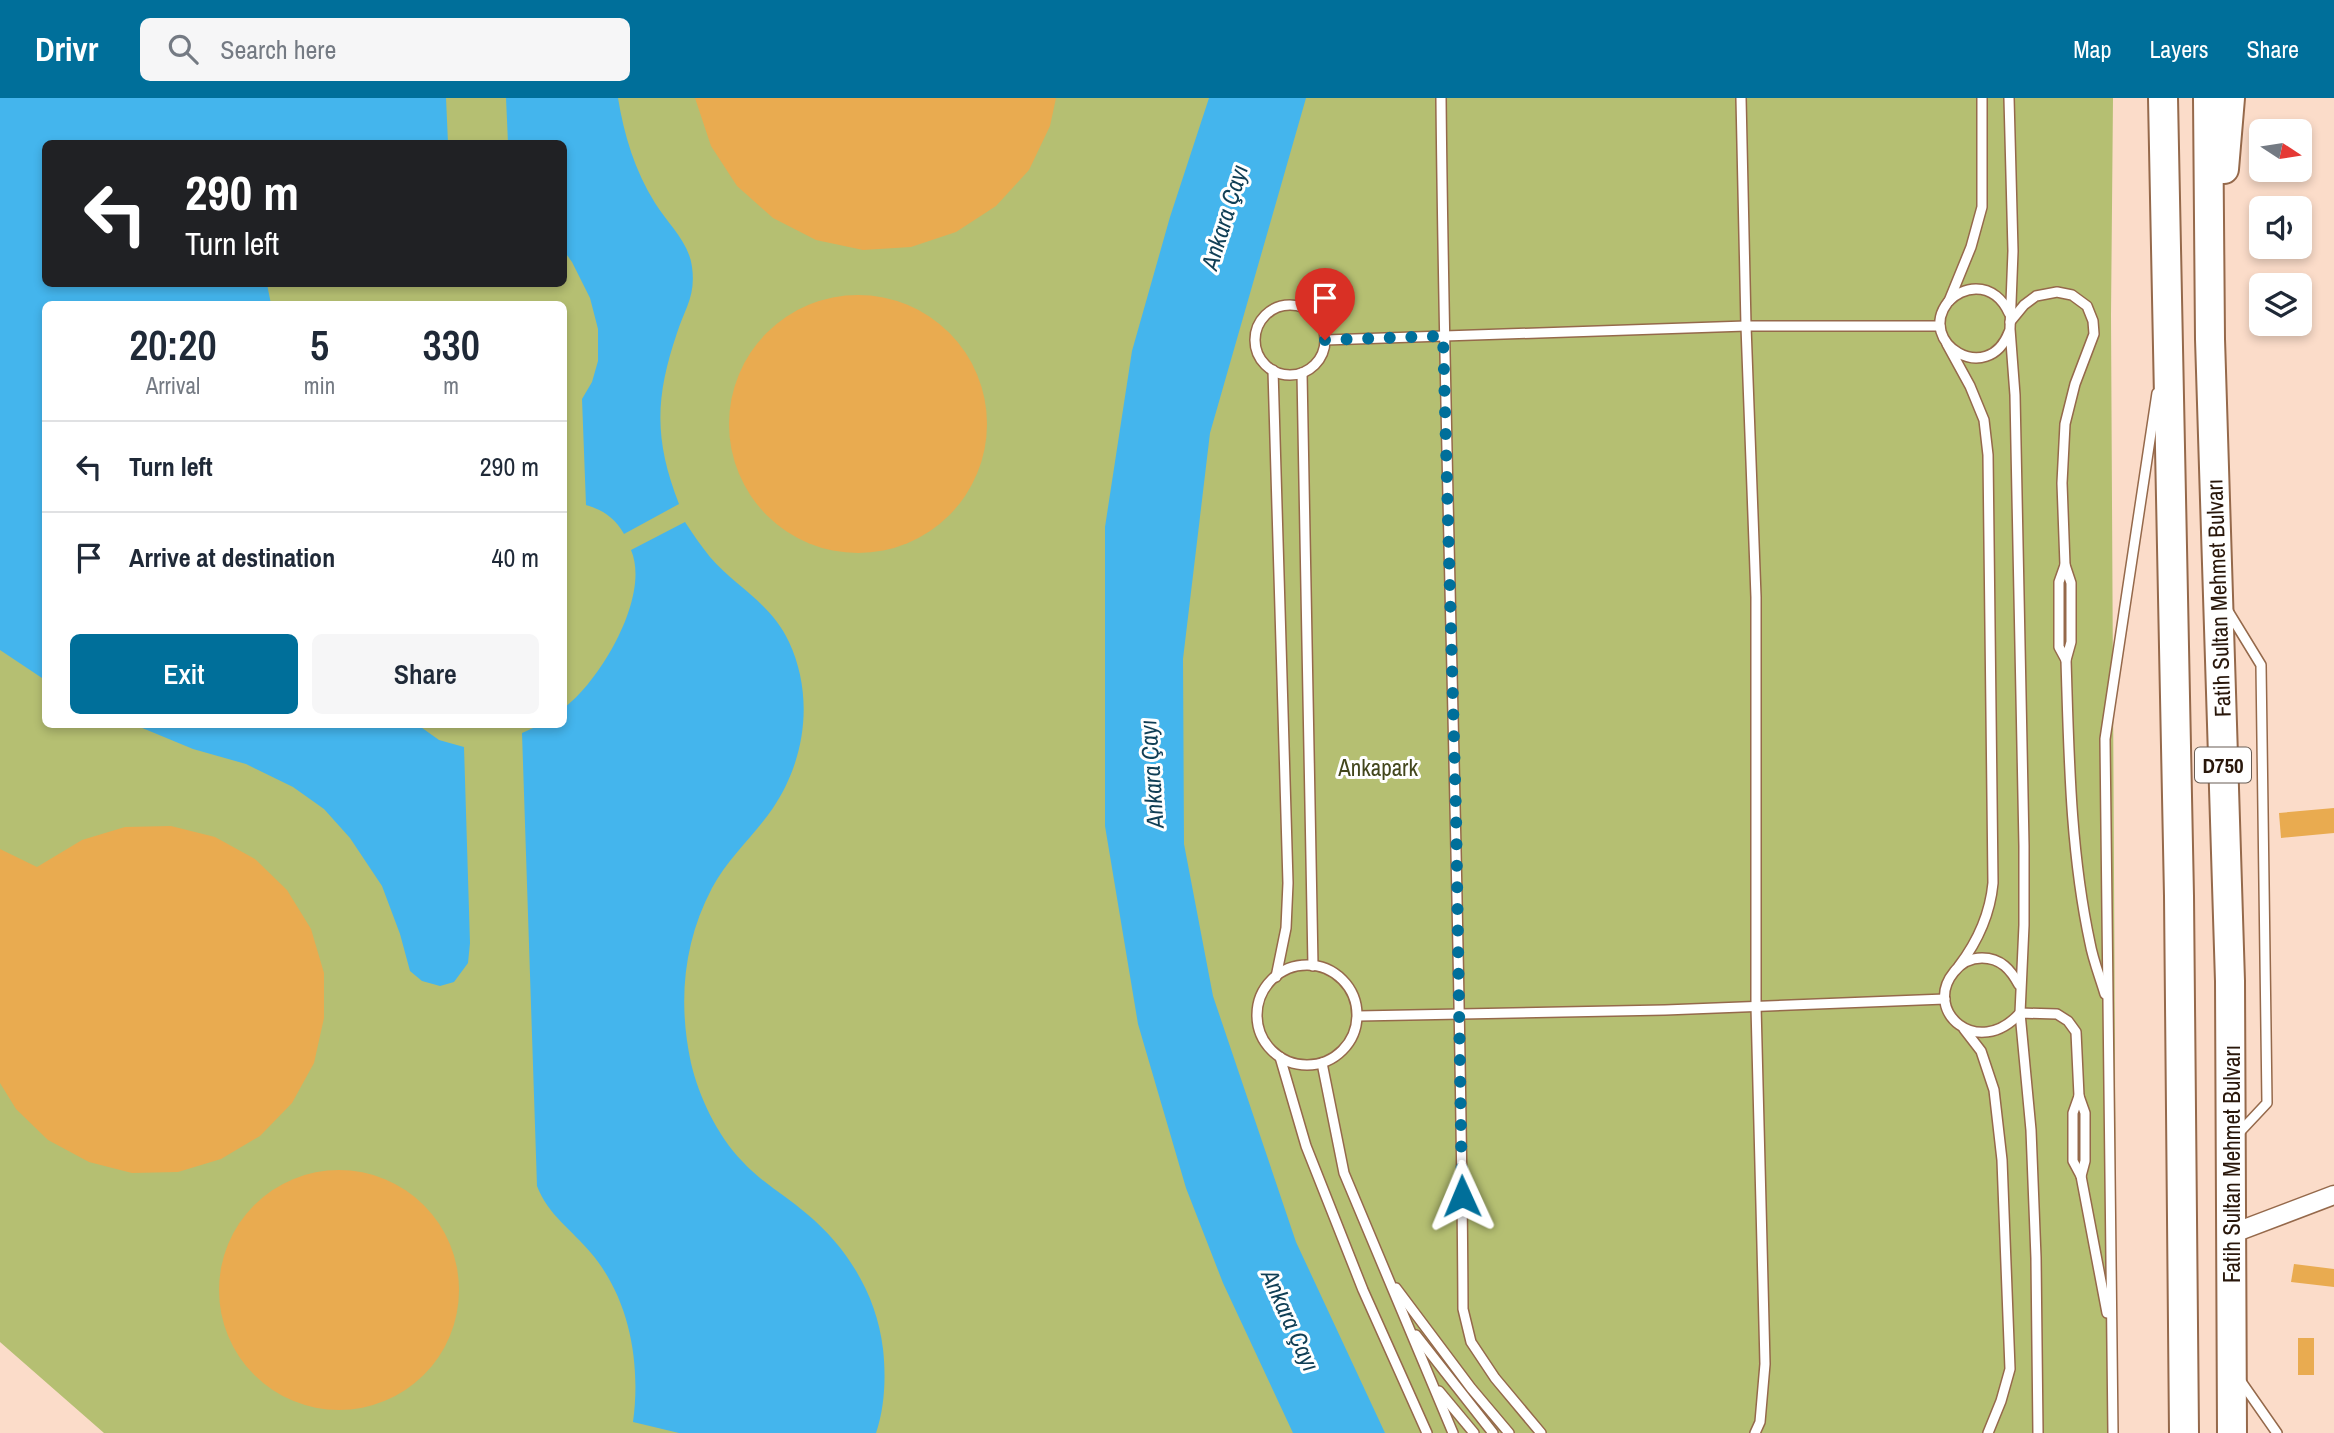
<!DOCTYPE html>
<html lang="en">
<head>
<meta charset="utf-8">
<style>
  :root { --surface:#fff; --page:#f6f6f7; --text:#1f2937; --muted:#747a83; --line:#e0e1e3; --accent:#006f9a }
  body { margin:0; font-family:"Archivo Narrow",sans-serif; background:var(--page); color:var(--text); height:100vh; display:flex; flex-direction:column; font-size:26px; white-space:nowrap }
  * { box-sizing:border-box; margin:0 }
  p { font-size:23px; color:var(--muted) }
  .icon { flex:none; width:38px; height:38px; fill:none; stroke:currentColor; stroke-width:2; stroke-linecap:round; stroke-linejoin:round }
  .map { position:relative; flex:1; overflow:hidden }
  .details { position:absolute; left:42px; top:203px; width:525px; height:427px; display:flex; flex-direction:column; background:var(--surface); border-radius:10px; box-shadow:0 4px 10px #0003 }
  .details>* { flex:none }
  .hud { position:absolute; left:42px; top:42px; width:525px; height:147px; border-radius:10px; box-shadow:0 4px 10px #0003; background:#202124; color:#fff; overflow:hidden }
  .needle { width:46px; rotate:102deg }
  .tools { position:absolute; left:2249px; top:21px; display:grid; gap:14px }
  .tools a { display:grid; place-items:center; width:63px; height:63px; border-radius:10px; background:var(--surface); box-shadow:0 4px 10px #0003; font-size:35px }
  .pin { position:absolute; display:grid; place-items:center; width:60px; height:60px; color:#fff; margin:-72px -30px; border-radius:50% 50% 50% 0; rotate:-45deg; box-shadow:0 0 7px #0007 }
  .pin .icon { rotate:45deg }
  .me { position:absolute; width:77px; margin:-38px; rotate:359deg; stroke-linejoin:round; filter:drop-shadow(0 0 5px #0008) }
  .turn { display:flex; align-items:center; gap:24px; height:147px; padding:0 28px; font-size:32px }
  .turn .icon { width:91px; height:91px; stroke-width:2.5 }
  .turn b { display:block; font-size:49px; line-height:60px }
  .eta { display:flex; justify-content:space-evenly; align-items:center; height:119px; text-align:center }
  .eta b { font-size:42px; font-weight:600; line-height:49px }
  .action { display:flex; gap:14px; margin-top:auto; padding:14px 28px }
  .action a { flex:1; height:80px; border-radius:10px; background:var(--accent); color:#fff; font-size:28px; font-weight:600; line-height:80px; text-align:center }
  .action a+a { background:var(--page); color:var(--text) }
  ul { padding:0; list-style:none }
  li { display:flex; align-items:center; gap:21px; height:91px; padding:0 28px; border-top:2px solid var(--line) }
  li div { flex:1 }
  li b { display:block; font-size:26px }
  li em { font-style:normal }
  header { display:flex; align-items:center; gap:42px; box-sizing:border-box; height:98px; padding:0 35px; background:var(--accent); color:#fff }
  header strong { font-size:33px }
  nav { display:flex; gap:38px; margin-inline-start:auto; font-size:24px }
  .search { width:490px; height:63px; background:var(--page); display:flex; align-items:center; gap:18px; box-sizing:border-box; padding:0 24px; border-radius:10px; color:var(--muted); font-size:26px }
  .map>svg:first-child { display:block }
  .green { fill:#b5bf72; fill-rule:evenodd }
  .water { fill:#44b5ed }
  .building { fill:#e9ab50 }
  .lines { fill:none; stroke-linecap:round; stroke-linejoin:round }
  .service-casing { stroke:#95694b; stroke-width:12 }
  .minor-casing { stroke:#95694b; stroke-width:21 }
  .trunk-casing { stroke:#95694b; stroke-width:32 }
  .service { stroke:#fff; stroke-width:9 }
  .minor { stroke:#fff; stroke-width:18 }
  .trunk { stroke:#fff; stroke-width:28 }
  .route { stroke:#006f9a; stroke-width:12; stroke-dasharray:0 21.6 }
  .labels { text-anchor:middle; dominant-baseline:central; stroke-width:6; stroke-linejoin:round; paint-order:stroke }
  .shield { fill:#fff; stroke:#695d54; stroke-width:2 }
  .shield-label { font-size:21px; font-weight:bold; fill:#29170b }
  .street-label { font-size:23px; fill:#29170b; stroke:#fff }
  .park-label { font-size:23px; fill:#43471d; stroke:#fff }
  .water-label { font-size:24px; font-style:italic; fill:#103f56; stroke:#fff }
</style>
</head>
<body>
<header>
<strong>Drivr</strong>
<div class="search"><svg class="icon" aria-label="search" viewBox="0 0 24 24"><circle cx="10" cy="10" r="6"/><path d="M15 15l6 6"/></svg>Search here</div>
<nav><a>Map</a><a>Layers</a><a>Share</a></nav>
</header>
<div class="map">
<svg width="2334" height="1335" viewBox="0 0 2334 1335">
  <rect width="100%" height="100%" fill="#fbdcc9"/>
  <!-- green -->
  <path class="green" d="M 0,0 L 2113,0 L 2111,218 L 2117,1335 L 104,1335 L 0,1244 ZM 46,46 L 564,46 L 564,186 L 46,186 ZM 46,206 L 564,206 L 564,626 L 46,626 Z"/>
  <!-- water -->
  <g class="water">
    <path d="M 0,0 L 446,0 L 448,45 L 46,46 L 46,186 L 267,186 L 271,206 L 46,206 L 45,582 L 0,552 Z"/>
    <path d="M 506,0 L 618,0 C 624,37 635,73 655,105 C 668,126 689,144 692,169 C 696,198 685,210 677,235 C 655,300 654,341 679,406 L 624,436 C 615,420 603,412 586,407 L 582,301 L 592,284 L 598,263 L 598,231 L 590,200 L 572,164 L 564,153 L 564,46 L 508,45 Z"/>
    <path d="M 1209,0 L 1306,0 L 1210,335 L 1183,561 L 1184,746 L 1213,898 L 1296,1144 L 1385,1335 L 1293,1335 L 1223,1185 L 1186,1090 L 1138,926 L 1105,728 L 1105,429 L 1132,253 L 1170,119 Z"/>
    <path d="M 685,424 C 693,436 701,448 710,459 C 736,489 771,505 789,544 C 814,598 806,661 773,710 C 754,738 728,760 712,790 C 683,845 678,905 691,965 C 699,999 717,1037 742,1063 C 761,1084 786,1098 807,1116 C 848,1150 877,1198 883,1251 C 886,1278 885,1309 876,1335 L 679,1335 L 633,1324 C 641,1266 630,1201 591,1155 C 572,1132 548,1117 537,1088 L 522,635 L 540,627 L 564,626 L 564,610 C 600,583 651,498 631,452 Z"/>
    <path d="M 135,627 L 418,627 L 439,642 L 464,649 L 470,845 L 468,865 L 454,884 L 440,888 L 422,883 L 410,873 L 400,836 L 382,788 L 350,740 L 324,711 L 293,689 L 246,666 L 193,651 Z"/>
  </g>
  <!-- building -->
  <g class="building">
    <path d="M 695,0 L 1056,0 L 1050,28 L 1029,72 L 996,108 L 956,134 L 911,149 L 863,152 L 816,142 L 773,120 L 737,88 L 711,48 Z"/>
    <circle cx="858" cy="326" r="129"/>
    <path d="M 2334,710 L 2334,735 L 2281,740 L 2279,715 Z"/>
    <path d="M 171,728 L 215,739 L 255,761 L 287,792 L 311,831 L 324,875 L 324,920 L 314,965 L 292,1005 L 260,1038 L 221,1061 L 178,1074 L 132,1075 L 89,1064 L 48,1042 L 16,1011 L 0,985 L 0,751 L 37,769 L 82,742 L 125,729 Z"/>
    <circle cx="339" cy="1192" r="120"/>
    <path d="M 2294,1166 L 2334,1171 L 2334,1189 L 2291,1184 Z"/>
    <rect x="2298" y="1240" width="16" height="37"/>
  </g>
  <g class="lines">
    <!-- service casing -->
    <g class="service-casing">
      <g id="service">
        <path d="M 1441,0 C 1445,404 1461,808 1463,1211 L 1471,1244 L 1495,1280 L 1541,1335"/>
        <path d="M 1741,0 L 1746,228 L 1756,499 L 1756,908 L 1765,1266 L 1760,1324 L 1755,1335"/>
        <path d="M 2009,0 L 2013,153 L 2010,231 L 2015,297 L 2024,748 L 2024,827 L 2020,915 L 2031,1032 L 2036,1160 L 2038,1335"/>
        <path d="M 1949,203 L 1971,149 L 1982,109 L 1982,0"/>
        <circle cx="1290" cy="242" r="35"/>
        <path d="M 2010,224 L 2024,207 L 2036,198 L 2057,194 L 2072,197 L 2087,208 L 2093,223 L 2094,236 L 2075,286 L 2065,326 L 2062,385 L 2065,467 L 2071,485 L 2071,544 L 2066,562 C 2069,657 2070,752 2090,845 C 2093,862 2100,879 2105,896"/>
        <path d="M 2009,234 C 1988,289 1916,245 1948,204 C 1955,196 1966,191 1976,191 C 1992,191 2003,202 2009,215"/>
        <path d="M 1325,242 L 1746,228 L 1940,228"/>
        <path d="M 1947,246 L 1970,288 L 1984,322 L 1988,357 L 1993,785 C 1990,817 1978,843 1959,868"/>
        <path d="M 1273,272 L 1288,785 L 1286,830 L 1276,879"/>
        <path d="M 1302,275 L 1313,868"/>
        <path d="M 2065,467 L 2059,484 L 2059,549 L 2066,562"/>
        <path d="M 2228,513 L 2261,567 L 2267,1005 L 2236,1038"/>
        <circle cx="1307" cy="917" r="50"/>
        <path d="M 2019,887 C 2011,872 2001,860 1982,860 C 1971,860 1961,865 1954,874 C 1922,913 1978,962 2020,915 L 2057,916 L 2068,923 L 2076,934 L 2079,998 L 2085,1015 L 2085,1063 L 2081,1078"/>
        <path d="M 1358,918 L 1665,912 L 1945,901"/>
        <path d="M 1964,931 L 1981,953 L 1994,992 L 2002,1062 L 2010,1271 L 2001,1303 L 1988,1335"/>
        <path d="M 1280,959 L 1306,1048 L 1363,1192 L 1427,1335"/>
        <path d="M 1322,965 L 1344,1075 L 1453,1335"/>
        <path d="M 2079,998 L 2073,1015 L 2073,1063 L 2081,1078 L 2107,1215"/>
        <path d="M 1396,1190 L 1471,1290 L 1509,1335"/>
        <path d="M 1416,1237 L 1493,1335"/>
        <path d="M 2240,1282 L 2277,1335"/>
        <path d="M 1439,1293 L 1474,1335"/>
        <path d="M 2113,1335 L 2105,641 L 2157,295"/>
      </g>
    </g>
    <!-- minor casing -->
    <g class="minor-casing">
      <path id="minor" d="M 2231,1136 L 2334,1097"/>
    </g>
    <!-- trunk casing -->
    <g class="trunk-casing">
      <g id="trunk">
        <path d="M 2163,0 L 2179,798 L 2184,1335"/>
        <path d="M 2208,0 L 2210,241 L 2230,883 L 2232,1335"/>
        <path d="M 2224,71 L 2230,0"/>
      </g>
    </g>
    <!-- service -->
    <use href="#service" class="service"/>
    <!-- minor -->
    <use href="#minor" class="minor"/>
    <!-- trunk -->
    <use href="#trunk" class="trunk"/>
  </g>
  <g class="lines">
    <!-- route -->
    <path class="route" d="M 1325,242 L 1443,238 L 1456,715 L 1462,1098"/>
  </g>
  <g class="labels">
    <!-- shield labels -->
    <rect class="shield" x="2195" y="649.5" width="56" height="35" rx="5"/>
    <g class="shield-label">
      <text x="2223" y="667">D750</text>
    </g>
    <!-- street labels -->
    <g class="street-label">
      <text transform="translate(2218 500) rotate(-92)">Fatih Sultan Mehmet Bulvarı</text>
      <text transform="translate(2231 1066) rotate(-90)">Fatih Sultan Mehmet Bulvarı</text>
    </g>
    <!-- park labels -->
    <g class="park-label">
      <text x="1378" y="669">Ankapark</text>
    </g>
    <!-- water labels -->
    <g class="water-label">
      <text transform="translate(1224 119) rotate(-73)">Ankara Çayı</text>
      <text transform="translate(1151 676) rotate(-94)">Ankara Çayı</text>
      <text transform="translate(1291 1222) rotate(66)">Ankara Çayı</text>
    </g>
  </g>
</svg>
<div class="tools">
<a><svg class="needle" viewBox="-14 -14 28 28"><path d="M0-13l5 13h-10z" fill="#e53935"/><path d="M0 13l5-13h-10z" fill="#747a83"/></svg></a>
<a><svg class="icon" aria-label="sound" viewBox="0 0 24 24"><path d="M4 9h4l5-4v14l-5-4H4zM17 9q2 3 0 6"/></svg></a>
<a><svg class="icon" aria-label="layers" viewBox="0 0 24 24"><path d="M12 4l9 5-9 5-9-5zM3 14l9 5 9-5"/></svg></a>
</div>
<div class="pin" style="left:1325px;top:242px;background:#d93025"><svg class="icon" aria-label="arrive" viewBox="0 0 24 24"><path d="M6 21V4h12l-3 4 3 4H6"/></svg></div>
<svg class="me" style="left:1462px;top:1098px" viewBox="-20 -20 40 40"><path d="M0-17L14 15 0 8-14 15z" fill="#006f9a" stroke="#fff" stroke-width="4"/></svg>
<div class="hud">
<div class="turn"><svg class="icon" aria-label="left" viewBox="0 0 24 24"><path d="M17 20v-9H6M10 6l-5 5 5 5"/></svg><div><b>290 m</b>Turn left</div></div>
</div>
<section class="details">
<div class="eta">
<div><b>20:20</b><p>Arrival</p></div>
<div><b>5</b><p>min</p></div>
<div><b>330</b><p>m</p></div>
</div>
<ul>
<li><svg class="icon" aria-label="left" viewBox="0 0 24 24"><path d="M17 20v-9H6M10 6l-5 5 5 5"/></svg><div><b>Turn left</b></div><em>290 m</em></li>
<li><svg class="icon" aria-label="arrive" viewBox="0 0 24 24"><path d="M6 21V4h12l-3 4 3 4H6"/></svg><div><b>Arrive at destination</b></div><em>40 m</em></li>
</ul>
<div class="action"><a>Exit</a><a>Share</a></div>
</section>
</div>
</body>
</html>
